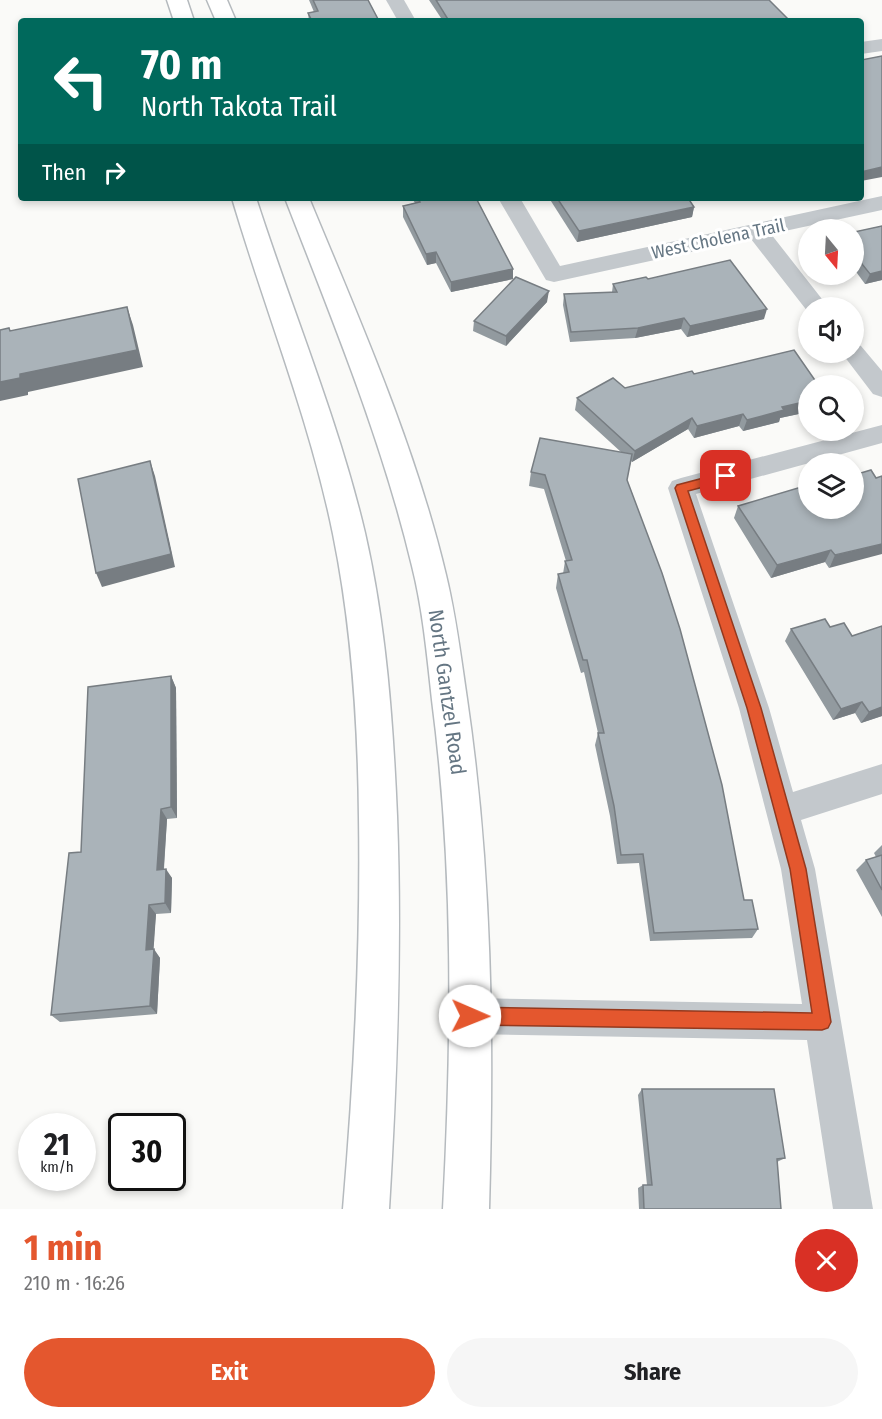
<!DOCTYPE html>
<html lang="en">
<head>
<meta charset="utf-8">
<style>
  :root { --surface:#fff; --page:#f6f6f6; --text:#202124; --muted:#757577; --accent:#e4572e }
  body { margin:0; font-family:"Fira Sans Condensed",sans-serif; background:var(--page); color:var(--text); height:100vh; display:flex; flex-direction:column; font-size:22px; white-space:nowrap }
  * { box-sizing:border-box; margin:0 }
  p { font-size:20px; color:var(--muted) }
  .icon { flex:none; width:33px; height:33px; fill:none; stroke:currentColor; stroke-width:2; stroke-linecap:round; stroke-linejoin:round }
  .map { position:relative; height:1209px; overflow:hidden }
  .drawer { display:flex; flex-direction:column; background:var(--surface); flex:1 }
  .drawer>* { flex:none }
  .top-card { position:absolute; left:18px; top:18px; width:846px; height:183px; border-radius:6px; box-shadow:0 3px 9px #0003; background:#00695c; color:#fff; overflow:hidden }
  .needle { width:39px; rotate:162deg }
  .fabs { position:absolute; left:798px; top:219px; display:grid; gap:12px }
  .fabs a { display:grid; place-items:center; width:66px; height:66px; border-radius:50%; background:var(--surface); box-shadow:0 3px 9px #0003; font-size:30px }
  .speed { position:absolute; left:18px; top:1113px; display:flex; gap:12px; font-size:30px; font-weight:700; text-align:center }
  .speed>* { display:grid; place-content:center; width:78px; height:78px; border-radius:50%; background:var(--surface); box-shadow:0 3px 9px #0003; line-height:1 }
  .speed small { font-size:15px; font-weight:400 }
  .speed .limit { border:3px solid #111; border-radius:9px; background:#fff; color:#111 }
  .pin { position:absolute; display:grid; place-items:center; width:51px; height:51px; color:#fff; margin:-26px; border-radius:12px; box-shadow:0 3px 9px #0006 }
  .me { position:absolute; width:66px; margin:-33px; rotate:91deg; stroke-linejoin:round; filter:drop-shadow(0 0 4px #0008) }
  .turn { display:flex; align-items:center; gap:21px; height:126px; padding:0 24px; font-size:27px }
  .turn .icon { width:78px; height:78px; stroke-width:2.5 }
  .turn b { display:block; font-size:42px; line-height:51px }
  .then { display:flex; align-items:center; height:57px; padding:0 24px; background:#0003; gap:12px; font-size:22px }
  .round { display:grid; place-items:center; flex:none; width:63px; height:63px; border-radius:32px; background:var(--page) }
  .overview { display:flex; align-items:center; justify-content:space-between; height:102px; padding:0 24px }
  h1 { font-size:36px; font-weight:700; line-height:45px; color:var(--accent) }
  .button { display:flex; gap:12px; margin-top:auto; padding:12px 24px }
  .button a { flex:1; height:69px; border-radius:36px; background:var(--accent); color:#fff; font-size:24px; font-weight:700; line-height:69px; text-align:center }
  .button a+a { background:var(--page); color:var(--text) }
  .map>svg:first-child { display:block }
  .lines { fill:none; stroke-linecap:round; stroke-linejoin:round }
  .primary-casing { stroke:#b5babe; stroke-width:3 }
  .street { fill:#c3c8cc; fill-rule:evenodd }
  .primary { fill:#fff; fill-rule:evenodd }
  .wall { fill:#929a9f }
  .shaded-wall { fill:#777d82 }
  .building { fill:#aab3b9; stroke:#777d82; stroke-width:1.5 }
  .route { fill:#e4572e; stroke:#94391e; stroke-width:1.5 }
  .labels { text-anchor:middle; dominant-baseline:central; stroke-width:6; stroke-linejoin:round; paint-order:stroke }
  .far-street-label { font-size:18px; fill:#657683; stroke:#fff }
  .street-label { font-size:21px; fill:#657683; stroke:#fff }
</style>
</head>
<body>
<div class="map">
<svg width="882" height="1209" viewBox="0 0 882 1209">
  <rect width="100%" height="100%" fill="#fafaf8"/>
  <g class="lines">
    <!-- primary casing -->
    <g class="primary-casing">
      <g id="primary">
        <path d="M 167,0 L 187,0 L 194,21 L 174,21 Z"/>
        <path d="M 207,0 L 227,0 L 236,21 L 216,21 Z"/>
        <path d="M 232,198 L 256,198 C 292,310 338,419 365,533 C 386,625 393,721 397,816 C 402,947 397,1078 389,1209 L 343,1209 C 354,1079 361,948 359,817 C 358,722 352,627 333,534 C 310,420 265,310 232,198 Z"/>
        <path d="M 285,198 L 309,198 C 360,321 415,445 446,575 C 456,616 461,658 467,699 C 492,868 494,1038 489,1209 L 443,1209 C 452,1039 454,869 432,700 C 427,655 423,610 412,566 C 382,440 332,319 285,198 Z"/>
      </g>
    </g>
    <!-- street -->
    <g class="street">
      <path d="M 386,0 L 404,0 L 416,21 L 398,21 Z"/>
      <path d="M 882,39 L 882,51 L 861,54 L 861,42 Z"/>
      <path d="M 882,196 L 882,210 L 771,234 L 829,308 L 808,308 L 808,312 L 751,239 L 554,282 L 546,280 L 498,198 L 520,198 L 560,266 Z"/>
      <path d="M 854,344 L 861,346 L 882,371 L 882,397 L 873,394 L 841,352 L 854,352 Z"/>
      <path d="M 882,425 L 882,443 L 696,494 L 769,708 L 793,792 L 882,764 L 882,794 L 801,820 L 815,869 L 873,1209 L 833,1209 L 807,1040 L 470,1034 L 457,1029 L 452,1016 L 457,1003 L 470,998 L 802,1004 L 781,869 L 739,708 L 668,488 L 672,481 L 681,478 Z"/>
    </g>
    <!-- primary -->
    <use href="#primary" class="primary"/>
  </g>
  <!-- wall -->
  <g class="wall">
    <path d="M 309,0 L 368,0 L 379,21 L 309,21 L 308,13 L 314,12 Z"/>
    <path d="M 429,0 L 769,0 L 790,21 L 443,21 Z"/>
    <path d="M 412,198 L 476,198 L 513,269 L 513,279 L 451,292 L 436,263 L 427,265 L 403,217 L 403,206 L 415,203 Z"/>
    <path d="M 549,198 L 688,198 L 694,207 L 692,217 L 577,242 Z"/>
    <path d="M 882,226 L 882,280 L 865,284 L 854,269 L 854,232 Z"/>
    <path d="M 648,279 L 764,319 L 687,337 L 681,329 L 635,338 L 570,342 L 563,305 L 564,294 L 612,292 L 613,284 Z"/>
    <path d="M 547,302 L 506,346 L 473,331 L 474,321 Z"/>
    <path d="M 694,374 L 808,386 L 808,412 L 780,418 L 779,422 L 743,431 L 739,426 L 694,438 L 688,429 L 632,462 L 631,461 L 627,480 L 744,900 L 758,929 L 752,938 L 650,941 L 639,863 L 617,864 L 610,816 L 595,745 L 598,733 L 584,672 L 581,673 L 556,588 L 558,574 L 563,574 L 565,561 L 566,561 L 544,489 L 529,486 L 531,472 L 621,452 L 575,410 L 577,398 Z"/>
    <path d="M 876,478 L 829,568 L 825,562 L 771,578 L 734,518 L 738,506 Z"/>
    <path d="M 882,626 L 882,716 L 861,723 L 855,713 L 833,720 L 785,641 L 791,629 L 830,627 L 852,636 Z"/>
    <path d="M 171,676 L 176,688 L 177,818 L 167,819 L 164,869 L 172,878 L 171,913 L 156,914 L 153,949 L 160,958 L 157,1014 L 60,1022 L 51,1015 Z"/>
    <path d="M 882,845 L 882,917 L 856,870 L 866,860 L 876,857 L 874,853 Z"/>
    <path d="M 642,1089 L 785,1158 L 777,1162 L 781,1209 L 639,1209 L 638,1188 L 643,1185 L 647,1185 L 638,1095 Z"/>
  </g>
  <!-- shaded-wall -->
  <g class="shaded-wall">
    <path d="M 882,167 L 882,177 L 861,181 L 861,172 Z"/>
    <path d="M 694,207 L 692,217 L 577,242 L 579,231 Z"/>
    <path d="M 436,252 L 436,263 L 427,265 L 426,254 Z"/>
    <path d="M 513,269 L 513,279 L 451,292 L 451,282 Z"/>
    <path d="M 882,271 L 882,280 L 865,284 L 870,274 Z"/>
    <path d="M 549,291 L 547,302 L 506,346 L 506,336 Z"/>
    <path d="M 127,307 L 133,325 L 143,367 L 28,392 L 28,395 L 0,401 L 0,382 Z"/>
    <path d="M 767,309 L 764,319 L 687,337 L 690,326 Z"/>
    <path d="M 684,318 L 681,329 L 635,338 L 638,328 Z"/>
    <path d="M 808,401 L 808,412 L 780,418 L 779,422 L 743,431 L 747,420 L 782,407 Z"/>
    <path d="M 743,414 L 739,426 L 694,438 L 697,426 Z"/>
    <path d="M 692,418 L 688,429 L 632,462 L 635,451 Z"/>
    <path d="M 150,461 L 155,476 L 175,567 L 102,587 L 96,573 Z"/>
    <path d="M 882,544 L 882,554 L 829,568 L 835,555 Z"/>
    <path d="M 831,550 L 825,562 L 771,578 L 777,565 Z"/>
    <path d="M 171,676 L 176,688 L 177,818 L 171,807 Z"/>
    <path d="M 862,702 L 855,713 L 833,720 L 841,709 Z"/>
    <path d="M 882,707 L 882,716 L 861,723 L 869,712 Z"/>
    <path d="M 161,809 L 167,819 L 163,879 L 157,870 Z"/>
    <path d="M 166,869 L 172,878 L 171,913 L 165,903 Z"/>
    <path d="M 149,905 L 156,914 L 153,958 L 146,950 Z"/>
    <path d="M 154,949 L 160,958 L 157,1014 L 150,1006 Z"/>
  </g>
  <!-- building -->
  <g class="building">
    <path d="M 313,0 L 368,0 L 379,21 L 312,21 L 308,13 L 318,11 Z"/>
    <path d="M 436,0 L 769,0 L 790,21 L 449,21 Z"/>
    <path d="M 882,56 L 882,167 L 861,172 L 861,60 Z"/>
    <path d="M 418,198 L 476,198 L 513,269 L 451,282 L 436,252 L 426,254 L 403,206 L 420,202 Z"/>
    <path d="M 557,198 L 688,198 L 694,207 L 579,231 Z"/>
    <path d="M 882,226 L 882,271 L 870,274 L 854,254 L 854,232 Z"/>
    <path d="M 730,260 L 767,309 L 690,326 L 684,318 L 638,328 L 571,332 L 564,294 L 617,292 L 613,284 L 646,277 L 648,279 Z"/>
    <path d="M 516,277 L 549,291 L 506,336 L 474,321 Z"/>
    <path d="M 127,307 L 137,350 L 20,374 L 20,378 L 0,382 L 0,330 L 9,328 L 10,331 Z"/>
    <path d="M 794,350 L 819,386 L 808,386 L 808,401 L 782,407 L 784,410 L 747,420 L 743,414 L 697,426 L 692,418 L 635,451 L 577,398 L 613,378 L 625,388 L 692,371 L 694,374 Z"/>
    <path d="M 540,438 L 632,454 L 627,480 L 662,573 L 680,629 L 722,785 L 744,900 L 752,900 L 758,929 L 654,933 L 643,854 L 621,855 L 614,806 L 598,733 L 604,733 L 587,660 L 583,660 L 558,574 L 569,572 L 565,561 L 572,560 L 545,475 L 531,472 Z"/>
    <path d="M 150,461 L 171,554 L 96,573 L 78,479 Z"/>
    <path d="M 871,470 L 876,478 L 882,476 L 882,544 L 835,555 L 831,550 L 777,565 L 738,506 L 808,485 L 808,508 L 854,508 L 854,475 Z"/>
    <path d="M 825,619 L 830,627 L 844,623 L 852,636 L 882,626 L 882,707 L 869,712 L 862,702 L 841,709 L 791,629 Z"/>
    <path d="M 171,676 L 171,807 L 161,809 L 157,870 L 166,869 L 165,903 L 149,905 L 146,950 L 154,949 L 150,1006 L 51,1015 L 69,853 L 81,852 L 88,687 Z"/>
    <path d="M 882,855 L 882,890 L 866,860 Z"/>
    <path d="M 642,1089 L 774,1089 L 785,1158 L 777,1159 L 781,1209 L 644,1209 L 643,1185 L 652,1185 Z"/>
  </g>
  <!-- route -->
  <path class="route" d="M 726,472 L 730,473 L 732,476 L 730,480 L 688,491 L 761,708 L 806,869 L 831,1022 L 828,1028 L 822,1030 L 470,1025 L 464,1022 L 462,1016 L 464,1010 L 470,1007 L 812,1013 L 790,869 L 747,708 L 675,488 L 677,485 Z"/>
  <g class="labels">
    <!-- far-street labels -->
    <g class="far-street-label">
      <text transform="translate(718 239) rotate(-12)">West Cholena Trail</text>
    </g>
    <!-- street labels -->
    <g class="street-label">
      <text transform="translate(447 692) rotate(82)">North Gantzel Road</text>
    </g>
  </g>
</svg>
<div class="fabs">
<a><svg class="needle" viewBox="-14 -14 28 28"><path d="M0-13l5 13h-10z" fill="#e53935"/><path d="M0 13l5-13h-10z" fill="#757577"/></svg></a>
<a><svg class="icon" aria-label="sound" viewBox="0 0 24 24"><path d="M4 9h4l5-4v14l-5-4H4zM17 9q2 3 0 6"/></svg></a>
<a><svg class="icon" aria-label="search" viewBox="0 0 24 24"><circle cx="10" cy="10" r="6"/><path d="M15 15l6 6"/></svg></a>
<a><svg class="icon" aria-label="layers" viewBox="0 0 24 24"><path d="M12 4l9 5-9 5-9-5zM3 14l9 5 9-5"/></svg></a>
</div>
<div class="speed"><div>21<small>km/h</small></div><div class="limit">30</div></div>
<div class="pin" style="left:726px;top:476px;background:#d93025"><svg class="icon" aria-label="arrive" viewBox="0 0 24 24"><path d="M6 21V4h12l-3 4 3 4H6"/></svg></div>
<svg class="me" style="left:470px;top:1016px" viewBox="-20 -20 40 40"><circle r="19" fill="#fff"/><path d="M0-13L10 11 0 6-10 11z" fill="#e4572e"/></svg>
<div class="top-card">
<div class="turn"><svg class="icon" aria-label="left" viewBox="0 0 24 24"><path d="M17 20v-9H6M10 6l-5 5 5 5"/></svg><div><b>70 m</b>North Takota Trail</div></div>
<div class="then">Then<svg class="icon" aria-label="right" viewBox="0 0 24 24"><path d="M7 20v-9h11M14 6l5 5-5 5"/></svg></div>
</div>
</div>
<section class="drawer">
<div class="overview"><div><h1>1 min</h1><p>210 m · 16:26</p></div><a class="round" style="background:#d93025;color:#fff"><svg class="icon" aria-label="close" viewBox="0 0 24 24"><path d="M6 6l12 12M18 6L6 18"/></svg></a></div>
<div class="button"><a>Exit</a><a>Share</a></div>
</section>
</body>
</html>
